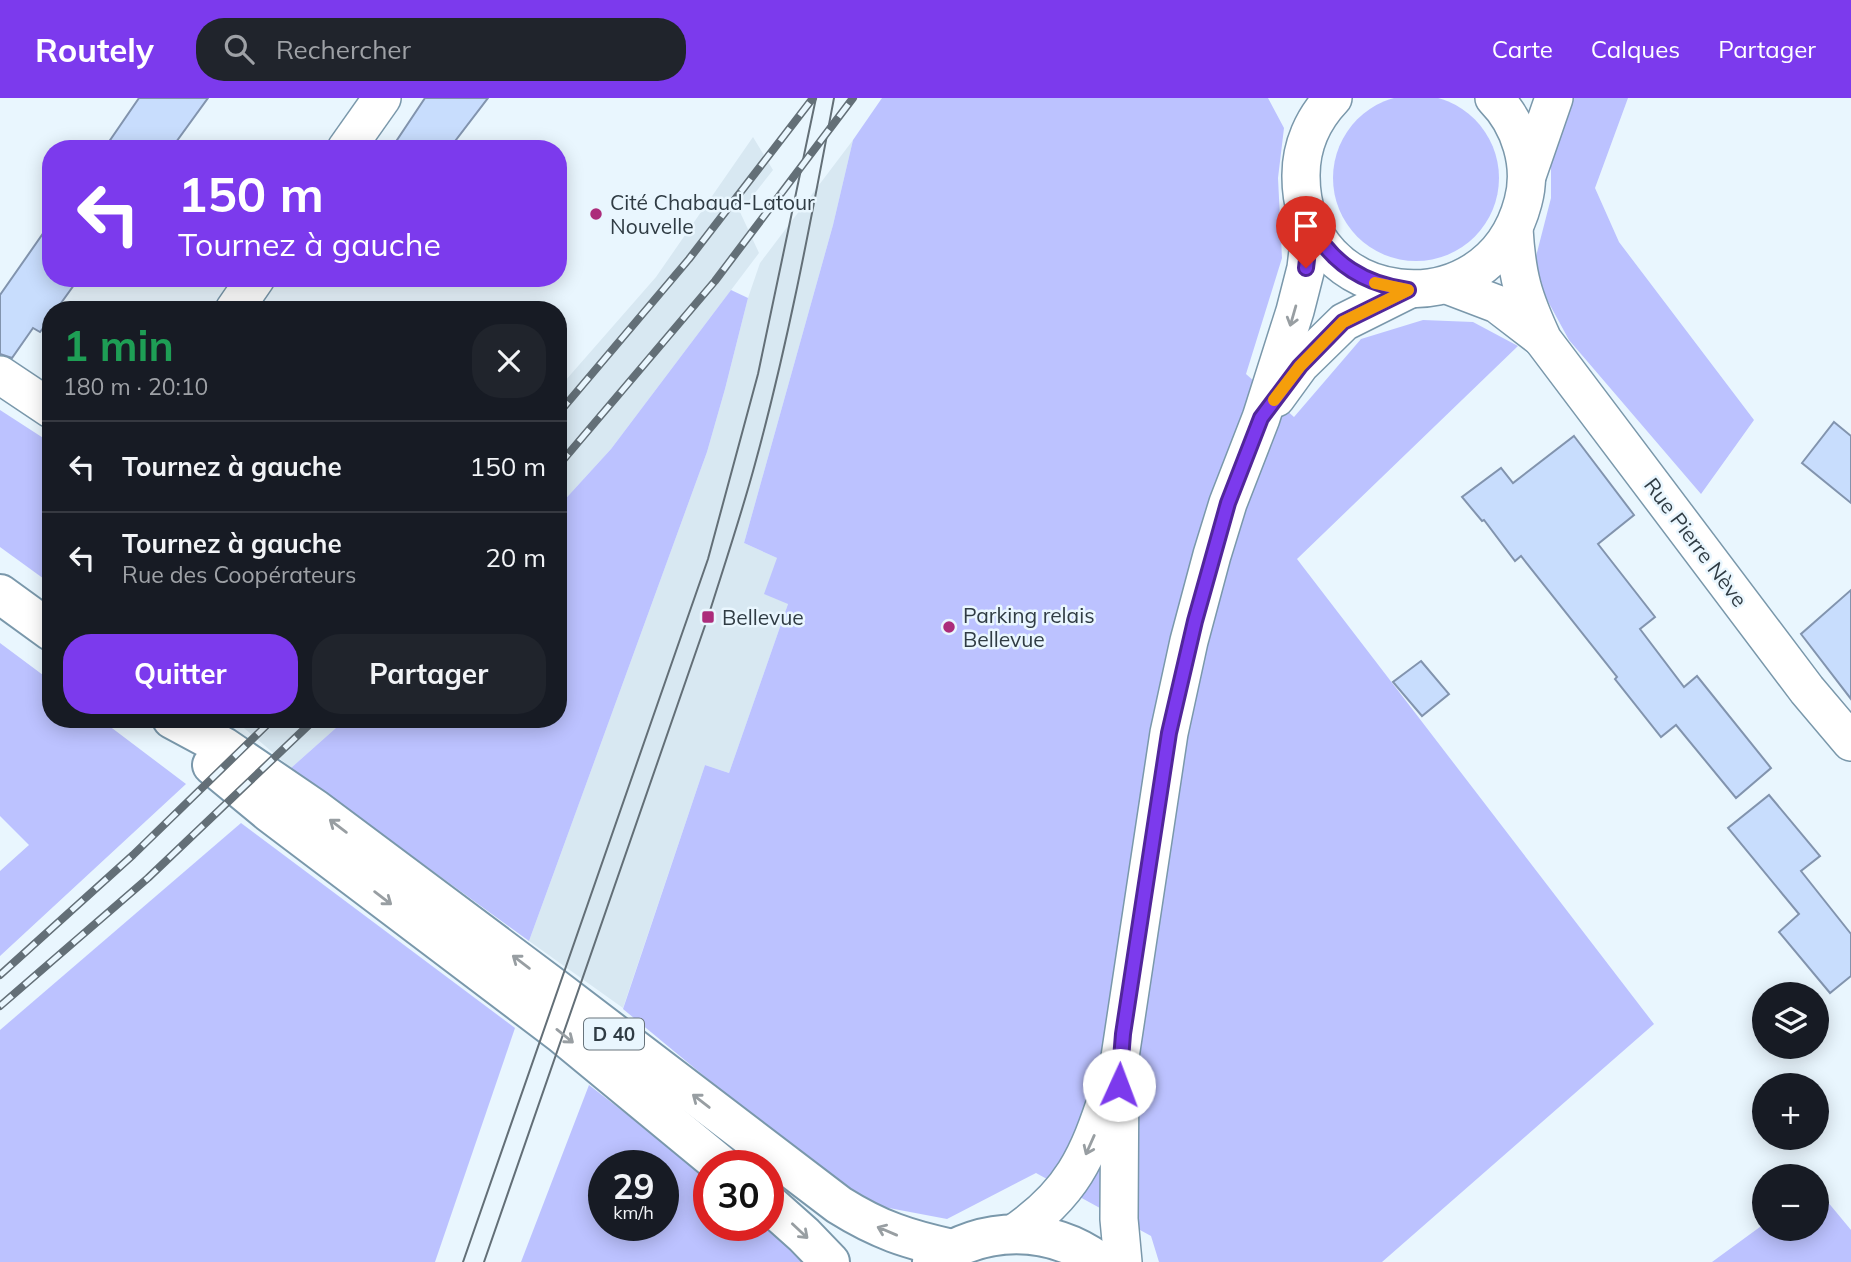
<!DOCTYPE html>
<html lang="fr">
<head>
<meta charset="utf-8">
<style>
  :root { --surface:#171b24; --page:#20242c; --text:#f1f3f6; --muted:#9ea1a6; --line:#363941; --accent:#7c3aed }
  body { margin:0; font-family:Mulish,sans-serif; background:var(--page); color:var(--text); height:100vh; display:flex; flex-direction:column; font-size:26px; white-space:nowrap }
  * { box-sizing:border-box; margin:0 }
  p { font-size:23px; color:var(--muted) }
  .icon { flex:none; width:38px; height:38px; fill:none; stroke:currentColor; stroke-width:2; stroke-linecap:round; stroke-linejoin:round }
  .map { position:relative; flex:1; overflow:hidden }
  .drawer { position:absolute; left:42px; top:203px; width:525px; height:427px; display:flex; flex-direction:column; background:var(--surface); border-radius:28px; box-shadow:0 4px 18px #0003 }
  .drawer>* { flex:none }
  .guide { position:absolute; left:42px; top:42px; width:525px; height:147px; border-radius:28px; box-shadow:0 4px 18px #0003; background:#7c3aed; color:#fff; overflow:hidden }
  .fabs { position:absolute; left:1752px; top:884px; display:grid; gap:14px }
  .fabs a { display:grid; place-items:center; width:77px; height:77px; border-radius:50%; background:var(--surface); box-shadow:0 4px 18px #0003; font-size:35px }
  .speed { position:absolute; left:588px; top:1052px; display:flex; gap:14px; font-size:35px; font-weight:700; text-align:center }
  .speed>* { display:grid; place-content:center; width:91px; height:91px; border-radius:50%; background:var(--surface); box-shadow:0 4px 18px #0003; line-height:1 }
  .speed small { font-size:18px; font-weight:400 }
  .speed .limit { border:10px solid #d22; background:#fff; color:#111 }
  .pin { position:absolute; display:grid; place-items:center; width:60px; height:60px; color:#fff; margin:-72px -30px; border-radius:50% 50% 50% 0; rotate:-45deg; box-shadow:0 0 7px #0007 }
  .pin .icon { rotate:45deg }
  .me { position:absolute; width:77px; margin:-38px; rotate:2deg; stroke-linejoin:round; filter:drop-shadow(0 0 5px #0008) }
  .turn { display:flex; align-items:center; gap:24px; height:147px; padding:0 21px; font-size:32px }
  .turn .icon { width:91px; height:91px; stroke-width:2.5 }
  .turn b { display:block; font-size:49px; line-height:60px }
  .round { display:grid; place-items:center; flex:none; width:74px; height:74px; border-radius:28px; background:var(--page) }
  .overview { display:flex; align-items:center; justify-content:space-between; height:119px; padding:0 21px }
  h1 { font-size:42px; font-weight:700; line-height:52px; color:#1e9e55 }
  .cta { display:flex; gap:14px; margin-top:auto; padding:14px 21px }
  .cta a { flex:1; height:80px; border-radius:28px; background:var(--accent); color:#fff; font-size:28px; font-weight:700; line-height:80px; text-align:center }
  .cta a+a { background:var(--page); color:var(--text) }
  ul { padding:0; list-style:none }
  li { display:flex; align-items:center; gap:21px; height:91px; padding:0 21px; border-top:2px solid var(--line) }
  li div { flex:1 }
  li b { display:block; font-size:26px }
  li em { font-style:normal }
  header { display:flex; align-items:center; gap:42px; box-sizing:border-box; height:98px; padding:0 35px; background:var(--accent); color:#fff }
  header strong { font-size:33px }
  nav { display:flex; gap:38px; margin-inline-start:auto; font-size:24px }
  .search { width:490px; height:63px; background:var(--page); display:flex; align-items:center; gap:18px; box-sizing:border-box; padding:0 24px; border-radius:28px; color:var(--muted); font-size:26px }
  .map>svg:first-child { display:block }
  .built { fill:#d8e8f2 }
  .green { fill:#bcc2ff; fill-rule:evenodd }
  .building { fill:#c8ddfd; stroke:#8294ae; stroke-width:2 }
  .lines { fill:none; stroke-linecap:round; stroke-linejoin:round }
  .street-casing { stroke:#7a98ab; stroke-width:40 }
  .primary-casing { stroke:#7a98ab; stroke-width:42 }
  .street { stroke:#fff; stroke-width:37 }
  .primary { stroke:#fff; stroke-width:38 }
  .tram { stroke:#636f77; stroke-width:2 }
  .rail-casing { stroke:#636f77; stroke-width:8 }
  .rail { stroke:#e9f6fe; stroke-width:5; stroke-dasharray:16; stroke-linecap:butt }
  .oneway { stroke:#989ea2 }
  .route-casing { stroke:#51269a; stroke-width:18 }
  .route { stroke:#7c3aed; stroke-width:12 }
  .slow { stroke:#f59e0b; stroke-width:12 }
  .poi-dot { fill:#ac2c7b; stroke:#e9f6fe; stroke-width:2.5 }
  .labels { text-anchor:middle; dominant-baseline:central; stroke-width:5; stroke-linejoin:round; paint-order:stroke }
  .shield { fill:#e9f6fe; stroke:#68747c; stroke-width:2 }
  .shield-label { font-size:19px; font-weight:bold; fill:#303c44 }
  .poi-label { font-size:21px; fill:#303c44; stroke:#e9f6fe; text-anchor:start }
  .street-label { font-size:21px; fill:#303c44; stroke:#e9f6fe }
</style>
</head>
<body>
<header>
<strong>Routely</strong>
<div class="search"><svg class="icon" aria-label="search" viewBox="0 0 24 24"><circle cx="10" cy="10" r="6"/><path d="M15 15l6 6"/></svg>Rechercher</div>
<nav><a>Carte</a><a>Calques</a><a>Partager</a></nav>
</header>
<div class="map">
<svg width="1851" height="1164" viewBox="0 0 1851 1164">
  <rect width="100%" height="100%" fill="#e9f6fe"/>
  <!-- built -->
  <g class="built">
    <path d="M 753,39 L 773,72 L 740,114 L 759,155 L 611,351 L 558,409 L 558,291 L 656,179 Z"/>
    <path d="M 853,42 L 833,127 L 744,445 L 777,460 L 788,506 L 729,675 L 705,667 L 623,910 L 529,843 L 707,354 L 725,291 L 748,200 L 760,165 Z"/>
    <path d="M 240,621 L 346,621 L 291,670 L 237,624 Z"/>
  </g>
  <!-- green -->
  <g class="green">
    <circle cx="1416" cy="80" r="83"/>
    <path d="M 882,0 L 1268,0 L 1284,30 L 1278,80 L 1282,160 L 1246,276 L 1294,319 L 1361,241 L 1423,222 L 1473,224 L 1518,248 L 1297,461 L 1654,926 L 1382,1164 L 1159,1164 L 1151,1138 L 1036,1075 L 947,1121 L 873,1107 L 772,1034 L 623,911 L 705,667 L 729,675 L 788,506 L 764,496 L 777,460 L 744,445 L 833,127 L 853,42 Z"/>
    <path d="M 1551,0 L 1628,0 L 1595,90 L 1619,144 L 1754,322 L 1701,396 L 1569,242 L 1532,174 L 1551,100 Z"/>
    <path d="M 731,192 L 748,200 L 725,291 L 707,354 L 529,843 L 291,670 L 346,621 L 558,621 L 558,409 L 611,351 Z"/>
    <path d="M 0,312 L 51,345 L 51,486 L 0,449 Z"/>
    <path d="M 0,545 L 51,583 L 51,621 L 100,621 L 186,686 L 0,858 L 0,773 L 29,747 L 0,718 Z"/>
    <path d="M 241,725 L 515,930 L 435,1164 L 0,1164 L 0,932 Z"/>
    <path d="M 589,987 L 709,1080 L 709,1127 L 767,1127 L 805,1164 L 521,1164 ZM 604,1068 L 663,1068 L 663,1127 L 604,1127 Z"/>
    <path d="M 1817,1091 L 1851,1132 L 1851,1164 L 1712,1164 L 1764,1126 L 1764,1130 L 1816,1130 Z"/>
  </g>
  <!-- building -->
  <g class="building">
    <path d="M 139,0 L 208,0 L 171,51 L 104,51 Z"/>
    <path d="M 425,0 L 488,0 L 449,51 L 391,51 Z"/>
    <path d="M 51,124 L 51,180 L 79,180 L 56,212 L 51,212 L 51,220 L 40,234 L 33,230 L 12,260 L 0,256 L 0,197 Z"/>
    <path d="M 1834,324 L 1851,338 L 1851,405 L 1802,365 Z"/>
    <path d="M 1574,338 L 1634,417 L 1598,446 L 1655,519 L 1640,531 L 1684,589 L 1697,578 L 1771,670 L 1736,700 L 1676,627 L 1661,639 L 1615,581 L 1617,579 L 1521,458 L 1515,463 L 1484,422 L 1482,423 L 1462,399 L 1501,370 L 1513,385 Z"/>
    <path d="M 1851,492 L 1851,601 L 1801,536 Z"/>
    <path d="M 1421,563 L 1449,596 L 1422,618 L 1393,584 Z"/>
    <path d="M 1769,697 L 1820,758 L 1801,773 L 1851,836 L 1851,878 L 1830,895 L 1779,834 L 1799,816 L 1728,730 Z"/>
  </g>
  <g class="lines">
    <!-- street casing -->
    <g class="street-casing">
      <g id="street">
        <path d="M 1333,0 C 1313,21 1301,48 1301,77 C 1300,212 1489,234 1523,104 C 1533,68 1520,26 1494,0"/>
        <path d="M 346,51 L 382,0"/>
        <path d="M 1527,78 L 1554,0"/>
        <path d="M 1514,131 C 1517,179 1523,199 1543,242 L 1807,592 L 1851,644"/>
        <path d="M 1447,187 L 1497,206 L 1540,239"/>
        <path d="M 234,212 L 256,180"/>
        <path d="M 0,277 L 51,311"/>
        <path d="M 1276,300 L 1300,267 L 1344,224 L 1408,192"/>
        <path d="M 1013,1136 C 1072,1096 1088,1059 1109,994"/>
        <path d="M 1123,1164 L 1119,1121 L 1120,959 L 1169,635 L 1189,543 L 1212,457 L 1228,405 L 1261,320 L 1295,213 L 1306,170 L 1311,127"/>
      </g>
    </g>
    <!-- primary casing -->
    <g class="primary-casing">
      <g id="primary">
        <path d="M 0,496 L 51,533"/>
        <path d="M 172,621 L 224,649 L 315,711 L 557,892 L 839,1107 C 879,1132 907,1141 952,1151"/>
        <path d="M 212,667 L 270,715 L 562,936 L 722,1068"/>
        <path d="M 768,1105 L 804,1137 L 830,1164"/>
        <path d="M 932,1164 C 984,1127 1049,1127 1100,1164"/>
      </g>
    </g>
    <!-- street -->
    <use href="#street" class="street"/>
    <!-- primary -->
    <use href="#primary" class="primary"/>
    <!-- tram -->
    <g class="tram">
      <path d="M 463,1164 L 708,461 L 758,276 L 816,0"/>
      <path d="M 484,1164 L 708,519 C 724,468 741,418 755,366 C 788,246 811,122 834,0"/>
    </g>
    <!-- rail casing -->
    <g class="rail-casing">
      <g id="rail">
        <path d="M 558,316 L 689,161 L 813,0"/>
        <path d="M 558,368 L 715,183 L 853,0"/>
        <path d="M 0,877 L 133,757 L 273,621"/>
        <path d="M 0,908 L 148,780 L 315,621"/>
      </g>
    </g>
    <!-- rail -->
    <use href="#rail" class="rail"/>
  </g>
  <!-- one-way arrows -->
  <defs><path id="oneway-shaft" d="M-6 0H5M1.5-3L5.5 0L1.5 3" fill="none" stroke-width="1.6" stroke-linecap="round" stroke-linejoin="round" transform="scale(1.75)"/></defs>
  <g class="oneway">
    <use href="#oneway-shaft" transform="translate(1293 218) rotate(106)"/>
    <use href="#oneway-shaft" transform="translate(338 728) rotate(-143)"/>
    <use href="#oneway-shaft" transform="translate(383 800) rotate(37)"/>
    <use href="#oneway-shaft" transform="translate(521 864) rotate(-143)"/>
    <use href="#oneway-shaft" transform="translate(565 938) rotate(39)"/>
    <use href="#oneway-shaft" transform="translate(701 1003) rotate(-142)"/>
    <use href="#oneway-shaft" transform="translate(1090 1047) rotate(114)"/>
    <use href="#oneway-shaft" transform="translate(800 1133) rotate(43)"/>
    <use href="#oneway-shaft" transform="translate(887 1133) rotate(-157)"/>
  </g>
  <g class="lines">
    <!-- route casing -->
    <g class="route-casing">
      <path id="route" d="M 1119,987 L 1123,936 L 1169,635 L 1195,523 L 1228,405 L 1261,320 L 1300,268 L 1343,224 L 1408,192 C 1364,186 1332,166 1311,127 L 1306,170"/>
    </g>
    <!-- route -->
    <use href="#route" class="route"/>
    <!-- slow -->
    <path class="slow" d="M 1274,302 L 1300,268 L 1343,224 L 1408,192 L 1375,185"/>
  </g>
  <!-- markers -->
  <g class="poi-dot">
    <circle cx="596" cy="116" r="7"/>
    <rect x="701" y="512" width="14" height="14" rx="3.5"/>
    <circle cx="949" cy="529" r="7"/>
  </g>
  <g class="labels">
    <!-- shield labels -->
    <rect class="shield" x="584" y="920.5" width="60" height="31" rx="5"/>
    <g class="shield-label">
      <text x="614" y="936">D 40</text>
    </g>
    <!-- poi labels -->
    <g class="poi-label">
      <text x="610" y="104">Cité Chabaud-Latour<tspan x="610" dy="24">Nouvelle</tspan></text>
      <text x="963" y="517">Parking relais<tspan x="963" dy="24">Bellevue</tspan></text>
      <text x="722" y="519">Bellevue</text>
    </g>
    <!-- street labels -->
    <g class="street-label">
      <text transform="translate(1696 444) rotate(53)">Rue Pierre Nève</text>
    </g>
  </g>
</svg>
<div class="fabs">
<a><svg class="icon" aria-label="layers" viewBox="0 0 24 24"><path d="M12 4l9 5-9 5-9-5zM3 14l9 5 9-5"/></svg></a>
<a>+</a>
<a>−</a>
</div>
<div class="speed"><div>29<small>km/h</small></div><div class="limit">30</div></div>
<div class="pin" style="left:1306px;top:170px;background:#d93025"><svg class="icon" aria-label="arrive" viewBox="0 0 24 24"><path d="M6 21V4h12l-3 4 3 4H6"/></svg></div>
<svg class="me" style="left:1119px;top:987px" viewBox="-20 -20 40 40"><circle r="19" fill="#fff"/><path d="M0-13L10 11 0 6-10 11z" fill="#7c3aed"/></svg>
<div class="guide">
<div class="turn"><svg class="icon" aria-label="left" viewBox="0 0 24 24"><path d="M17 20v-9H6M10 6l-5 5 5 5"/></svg><div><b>150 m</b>Tournez à gauche</div></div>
</div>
<section class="drawer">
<div class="overview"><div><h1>1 min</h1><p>180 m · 20:10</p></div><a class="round"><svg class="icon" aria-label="close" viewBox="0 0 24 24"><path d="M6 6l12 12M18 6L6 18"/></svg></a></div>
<ul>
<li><svg class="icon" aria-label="left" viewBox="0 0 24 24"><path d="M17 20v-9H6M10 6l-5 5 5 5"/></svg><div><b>Tournez à gauche</b></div><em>150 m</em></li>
<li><svg class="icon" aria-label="left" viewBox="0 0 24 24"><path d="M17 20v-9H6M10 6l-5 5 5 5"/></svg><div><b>Tournez à gauche</b><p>Rue des Coopérateurs</p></div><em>20 m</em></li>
</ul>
<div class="cta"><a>Quitter</a><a>Partager</a></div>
</section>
</div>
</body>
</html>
